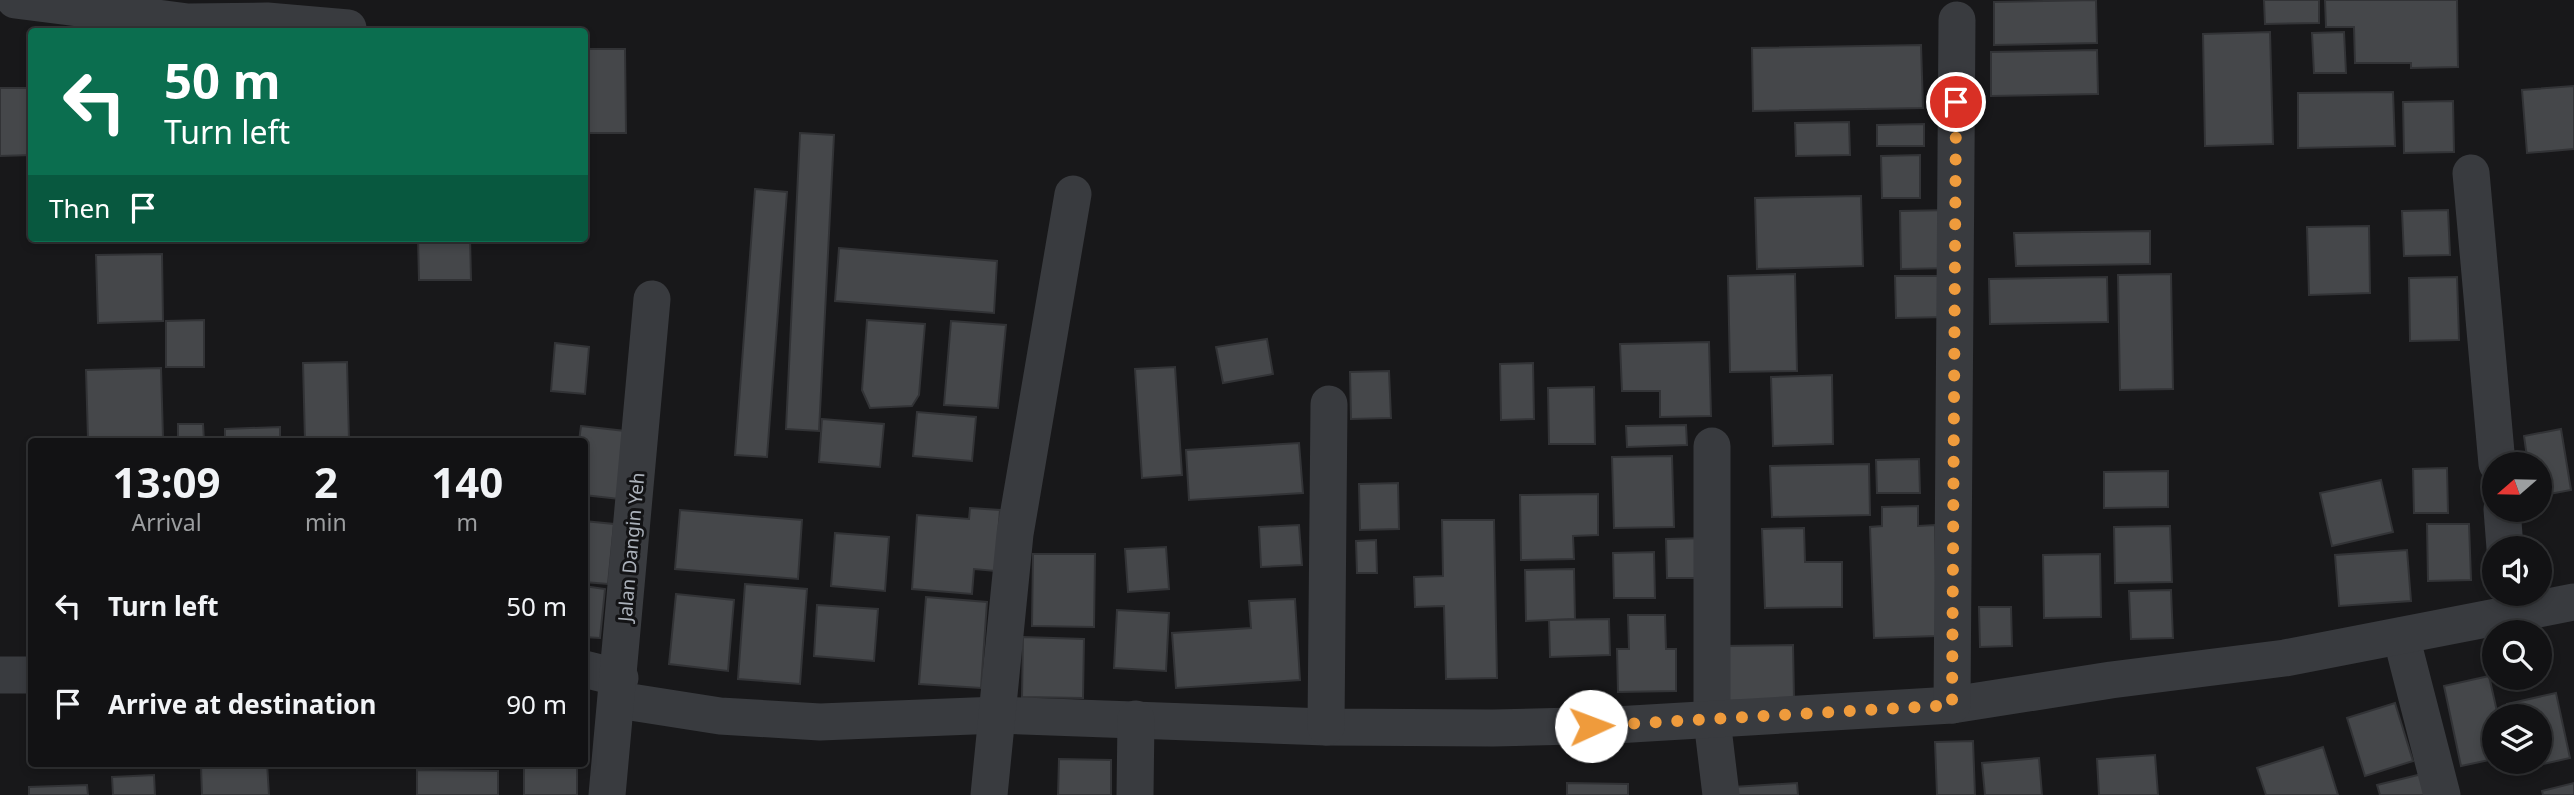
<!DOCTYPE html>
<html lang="en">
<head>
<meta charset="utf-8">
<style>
  :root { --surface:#121214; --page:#1b1b1d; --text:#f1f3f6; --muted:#9c9ea0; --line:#313234 }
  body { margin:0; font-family:"Noto Sans",sans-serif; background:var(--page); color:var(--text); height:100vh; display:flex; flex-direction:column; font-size:26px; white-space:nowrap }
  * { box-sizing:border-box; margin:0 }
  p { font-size:23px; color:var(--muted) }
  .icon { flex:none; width:38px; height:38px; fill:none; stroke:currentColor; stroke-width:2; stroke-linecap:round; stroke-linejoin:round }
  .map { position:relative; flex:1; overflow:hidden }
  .panel { position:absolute; left:28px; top:438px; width:560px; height:329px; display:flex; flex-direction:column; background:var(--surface); border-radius:7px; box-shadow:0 4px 10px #0003,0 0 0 2px var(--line) }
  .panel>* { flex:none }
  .guide { position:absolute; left:28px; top:28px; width:560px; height:214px; border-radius:7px; box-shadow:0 4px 10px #0003,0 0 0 2px var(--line); background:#0b6e4f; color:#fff; overflow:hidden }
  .needle { width:46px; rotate:250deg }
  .fabs { position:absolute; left:2482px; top:452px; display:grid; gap:14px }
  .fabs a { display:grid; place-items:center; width:70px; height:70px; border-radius:50%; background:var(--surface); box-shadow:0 4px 10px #0003,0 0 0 2px var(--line); font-size:35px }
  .pin { position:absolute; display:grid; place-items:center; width:60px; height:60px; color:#fff; margin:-30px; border:4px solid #fff; border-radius:50%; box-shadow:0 2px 7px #0007 }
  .me { position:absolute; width:77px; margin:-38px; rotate:88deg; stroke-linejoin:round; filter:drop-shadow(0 0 5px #0008) }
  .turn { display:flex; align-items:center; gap:24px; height:147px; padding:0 21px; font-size:32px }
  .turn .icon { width:91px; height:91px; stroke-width:2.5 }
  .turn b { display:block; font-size:49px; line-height:60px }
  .then { display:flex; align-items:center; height:66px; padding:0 21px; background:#0003; gap:14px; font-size:26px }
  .eta { display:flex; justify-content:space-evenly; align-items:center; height:119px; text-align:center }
  .eta b { font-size:42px; font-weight:700; line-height:49px }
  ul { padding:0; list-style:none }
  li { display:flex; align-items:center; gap:21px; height:98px; padding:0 21px }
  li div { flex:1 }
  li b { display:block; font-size:26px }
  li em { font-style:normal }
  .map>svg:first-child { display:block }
  .building { fill:#45474a; stroke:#323336; stroke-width:2 }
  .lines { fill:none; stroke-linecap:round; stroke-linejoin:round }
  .minor { stroke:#393b3f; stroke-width:37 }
  .route { stroke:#ef9b3c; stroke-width:12; stroke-dasharray:0 21.6 }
  .labels { text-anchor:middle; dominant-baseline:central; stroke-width:6; stroke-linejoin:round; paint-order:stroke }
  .street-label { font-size:19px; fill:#abb1ba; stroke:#131315 }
</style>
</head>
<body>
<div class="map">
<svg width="2574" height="795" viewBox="0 0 2574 795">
  <rect width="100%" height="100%" fill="#18181a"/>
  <!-- building -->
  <g class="building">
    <path d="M 2096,0 L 2097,43 L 1994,45 L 1994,2 Z"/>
    <path d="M 2264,0 L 2319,0 L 2319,23 L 2265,24 Z"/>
    <path d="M 2325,0 L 2457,0 L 2458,67 L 2411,68 L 2411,63 L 2355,63 L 2354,27 L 2326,27 Z"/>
    <path d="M 2270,32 L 2273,144 L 2205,146 L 2203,34 Z"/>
    <path d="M 2344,32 L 2346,73 L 2314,73 L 2312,33 Z"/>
    <path d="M 1921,45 L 1923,108 L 1753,111 L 1752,48 Z"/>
    <path d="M 584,49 L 625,49 L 626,133 L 584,133 Z"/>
    <path d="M 2097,50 L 2098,94 L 1991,96 L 1991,52 Z"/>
    <path d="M 2574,86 L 2574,149 L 2527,153 L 2522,90 Z"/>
    <path d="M 0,88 L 32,88 L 32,155 L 0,156 Z"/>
    <path d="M 2393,92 L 2395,146 L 2298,148 L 2298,93 Z"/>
    <path d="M 2453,101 L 2454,152 L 2404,153 L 2403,102 Z"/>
    <path d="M 1849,122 L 1850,155 L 1796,156 L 1795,123 Z"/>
    <path d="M 1924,124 L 1924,146 L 1877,146 L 1877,125 Z"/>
    <path d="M 800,133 L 834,135 L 819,431 L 786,429 Z"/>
    <path d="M 1920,155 L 1920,198 L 1882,198 L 1881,156 Z"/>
    <path d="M 755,189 L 787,192 L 767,457 L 735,455 Z"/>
    <path d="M 1861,196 L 1863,266 L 1757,269 L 1755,198 Z"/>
    <path d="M 1952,210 L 1953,268 L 1901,269 L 1900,211 Z"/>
    <path d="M 2448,210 L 2450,255 L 2404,256 L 2402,211 Z"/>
    <path d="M 2369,226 L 2370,293 L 2309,295 L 2307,227 Z"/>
    <path d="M 2150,231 L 2150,264 L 2016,266 L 2014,233 Z"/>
    <path d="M 418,238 L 470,238 L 471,280 L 419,280 Z"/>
    <path d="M 839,248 L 997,261 L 994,313 L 835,301 Z"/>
    <path d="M 162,254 L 163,321 L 98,323 L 96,255 Z"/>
    <path d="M 1795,274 L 1797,371 L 1730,372 L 1728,276 Z"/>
    <path d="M 2171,274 L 2173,389 L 2120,390 L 2118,275 Z"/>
    <path d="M 1895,276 L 1947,276 L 1948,317 L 1896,318 Z"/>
    <path d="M 2107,277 L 2108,322 L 1990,324 L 1989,279 Z"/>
    <path d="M 2457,277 L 2459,340 L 2410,341 L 2409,278 Z"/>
    <path d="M 204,320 L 204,367 L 166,367 L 166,321 Z"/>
    <path d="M 867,320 L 925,324 L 919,395 L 912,406 L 870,408 L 862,390 Z"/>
    <path d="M 951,321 L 1006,325 L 998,408 L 944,405 Z"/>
    <path d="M 1267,339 L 1273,374 L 1223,383 L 1216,347 Z"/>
    <path d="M 1709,342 L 1711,416 L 1660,417 L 1660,391 L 1622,391 L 1620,344 Z"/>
    <path d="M 555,343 L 589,347 L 585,394 L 551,391 Z"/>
    <path d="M 347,362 L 349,441 L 305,441 L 303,363 Z"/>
    <path d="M 1533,363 L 1534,419 L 1501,420 L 1500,364 Z"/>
    <path d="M 1175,367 L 1182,475 L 1142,478 L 1135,369 Z"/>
    <path d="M 161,368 L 163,438 L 88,439 L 86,370 Z"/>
    <path d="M 1389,371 L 1391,418 L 1351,419 L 1350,372 Z"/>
    <path d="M 1832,375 L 1833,444 L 1773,446 L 1771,377 Z"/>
    <path d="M 1594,387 L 1595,444 L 1549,444 L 1548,388 Z"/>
    <path d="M 917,412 L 976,417 L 972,461 L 913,456 Z"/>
    <path d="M 822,419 L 884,424 L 880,467 L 819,462 Z"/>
    <path d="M 178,424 L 203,424 L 204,441 L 178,441 Z"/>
    <path d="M 1686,425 L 1687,445 L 1627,447 L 1626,426 Z"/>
    <path d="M 581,426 L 625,431 L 619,499 L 584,495 L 584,441 L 579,441 Z"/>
    <path d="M 280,427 L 280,441 L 225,441 L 225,429 Z"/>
    <path d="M 2561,429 L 2571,490 L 2539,496 L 2539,464 L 2528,464 L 2524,436 Z"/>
    <path d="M 1299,443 L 1303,493 L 1189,500 L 1186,450 Z"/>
    <path d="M 1672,456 L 1674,527 L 1614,528 L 1612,457 Z"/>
    <path d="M 1919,459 L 1920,493 L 1877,493 L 1876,460 Z"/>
    <path d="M 1869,464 L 1870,515 L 1772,517 L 1770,466 Z"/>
    <path d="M 2447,468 L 2448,513 L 2414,513 L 2413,469 Z"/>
    <path d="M 2168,471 L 2168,507 L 2104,508 L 2104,472 Z"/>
    <path d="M 2381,480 L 2393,532 L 2332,546 L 2320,493 Z"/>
    <path d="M 1398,483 L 1399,529 L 1360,530 L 1359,484 Z"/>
    <path d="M 1598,494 L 1598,535 L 1573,536 L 1574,559 L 1521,560 L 1520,495 Z"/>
    <path d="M 1918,506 L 1918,526 L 1935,525 L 1937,636 L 1874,638 L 1870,527 L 1882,526 L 1882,507 Z"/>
    <path d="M 970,508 L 1000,510 L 995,571 L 974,569 L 972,594 L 912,589 L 917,515 L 969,519 Z"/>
    <path d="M 680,510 L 802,520 L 798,579 L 675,569 Z"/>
    <path d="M 1442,520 L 1494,520 L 1497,678 L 1446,679 L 1444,606 L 1415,607 L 1414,577 L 1443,576 Z"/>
    <path d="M 584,521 L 614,524 L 608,584 L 584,582 Z"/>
    <path d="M 2427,524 L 2469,524 L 2471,580 L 2428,581 Z"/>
    <path d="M 1299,525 L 1302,565 L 1261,567 L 1259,527 Z"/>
    <path d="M 2170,526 L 2172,582 L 2115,583 L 2114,527 Z"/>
    <path d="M 1804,528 L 1805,562 L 1842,562 L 1842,607 L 1765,608 L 1762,529 Z"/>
    <path d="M 835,533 L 889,537 L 885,591 L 831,586 Z"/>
    <path d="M 1706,538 L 1707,578 L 1667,578 L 1666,539 Z"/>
    <path d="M 1376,540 L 1377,573 L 1357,573 L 1356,541 Z"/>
    <path d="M 1166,547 L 1169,589 L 1128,592 L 1125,549 Z"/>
    <path d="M 2407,550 L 2411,601 L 2339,606 L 2335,555 Z"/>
    <path d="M 1654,552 L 1655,598 L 1614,598 L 1613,553 Z"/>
    <path d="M 1033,554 L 1095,554 L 1094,627 L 1032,626 Z"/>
    <path d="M 2100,554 L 2101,617 L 2044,618 L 2043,555 Z"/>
    <path d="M 1574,569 L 1575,619 L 1526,621 L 1525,570 Z"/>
    <path d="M 745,584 L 807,589 L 800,684 L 738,679 Z"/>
    <path d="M 584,586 L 605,589 L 600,638 L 584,637 Z"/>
    <path d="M 2171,590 L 2173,638 L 2131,639 L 2129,591 Z"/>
    <path d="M 676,594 L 734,600 L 728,671 L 669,664 Z"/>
    <path d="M 926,597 L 987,602 L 981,688 L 919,684 Z"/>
    <path d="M 1295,599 L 1300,680 L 1176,688 L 1172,633 L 1251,628 L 1249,601 Z"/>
    <path d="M 817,605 L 878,609 L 874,661 L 814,656 Z"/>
    <path d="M 1979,607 L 2011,607 L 2012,646 L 1980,647 Z"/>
    <path d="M 1117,610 L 1169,613 L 1166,671 L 1114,668 Z"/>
    <path d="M 1628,615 L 1665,615 L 1666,649 L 1676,649 L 1676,691 L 1618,692 L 1617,649 L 1629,649 Z"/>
    <path d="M 1609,619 L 1610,655 L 1550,657 L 1549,620 Z"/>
    <path d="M 1023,637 L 1084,639 L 1083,698 L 1022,697 Z"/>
    <path d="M 1793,645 L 1794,699 L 1724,701 L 1723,646 Z"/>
    <path d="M 2489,676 L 2498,716 L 2494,716 L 2494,759 L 2461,766 L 2444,686 Z"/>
    <path d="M 2556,693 L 2570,758 L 2521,769 L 2519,761 L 2539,761 L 2539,716 L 2509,716 L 2507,704 Z"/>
    <path d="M 2395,703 L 2413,761 L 2365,776 L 2347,718 Z"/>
    <path d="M 1973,741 L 1975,795 L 1937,795 L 1935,742 Z"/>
    <path d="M 2323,747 L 2338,795 L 2266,795 L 2257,768 Z"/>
    <path d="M 2155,755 L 2158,795 L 2099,795 L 2097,759 Z"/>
    <path d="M 2039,758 L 2042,795 L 1985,795 L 1982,763 Z"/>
    <path d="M 1059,759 L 1111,760 L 1111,795 L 1058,795 Z"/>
    <path d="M 267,763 L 269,795 L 202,795 L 201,766 Z"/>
    <rect x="524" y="763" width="53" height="32"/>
    <path d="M 417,770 L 498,771 L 498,795 L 417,795 Z"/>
    <path d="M 2422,774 L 2428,795 L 2380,795 L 2377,785 Z"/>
    <path d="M 154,775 L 155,795 L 113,795 L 112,777 Z"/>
    <path d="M 1567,783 L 1628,784 L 1628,795 L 1567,795 Z"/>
    <path d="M 1797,783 L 1798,795 L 1733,795 L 1733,787 Z"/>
    <path d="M 2574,783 L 2574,795 L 2543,795 L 2542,791 Z"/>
    <path d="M 87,785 L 88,795 L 29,795 L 29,787 Z"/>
  </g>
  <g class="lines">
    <!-- minor -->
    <g class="minor">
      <path d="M 15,0 L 188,22 L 267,21 L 348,28"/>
      <path d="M 2471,173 L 2497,464"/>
      <path d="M 1712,446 L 1712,720 L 1721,795"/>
      <path d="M 2502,509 L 2505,548"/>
      <path d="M 2401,636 L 2442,795"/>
      <path d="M 584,669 L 620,678"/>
      <path d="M 0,675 L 32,675"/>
      <path d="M 618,700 L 720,716 L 820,722 L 998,715 L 1326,727 L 1493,728 L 1615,725 L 1952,705 L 2111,680 L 2285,658 L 2574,602"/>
      <path d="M 1952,705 L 1957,20"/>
      <path d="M 1326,727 L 1329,404"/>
      <path d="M 607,795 L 652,299"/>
      <path d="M 989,795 L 1015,534 L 1073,194"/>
      <path d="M 1135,795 L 1136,719"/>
    </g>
  </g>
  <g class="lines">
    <!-- route -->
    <path class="route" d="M 1591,726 L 1952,705 L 1956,102"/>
  </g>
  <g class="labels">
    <!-- street labels -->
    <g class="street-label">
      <text transform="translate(631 547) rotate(-85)">Jalan Dangin Yeh</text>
    </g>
  </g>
</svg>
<div class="fabs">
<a><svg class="needle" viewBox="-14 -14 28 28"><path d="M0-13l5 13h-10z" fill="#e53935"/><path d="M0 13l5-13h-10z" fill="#9c9ea0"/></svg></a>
<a><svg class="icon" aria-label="sound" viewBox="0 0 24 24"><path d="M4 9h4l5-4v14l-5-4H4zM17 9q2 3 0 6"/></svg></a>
<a><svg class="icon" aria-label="search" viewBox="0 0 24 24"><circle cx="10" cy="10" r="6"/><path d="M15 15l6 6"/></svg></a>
<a><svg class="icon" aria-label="layers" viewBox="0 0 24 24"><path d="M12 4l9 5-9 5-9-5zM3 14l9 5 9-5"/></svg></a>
</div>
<div class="pin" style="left:1956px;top:102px;background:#d93025"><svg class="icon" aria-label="arrive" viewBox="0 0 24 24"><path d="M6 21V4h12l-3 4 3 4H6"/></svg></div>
<svg class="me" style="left:1591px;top:726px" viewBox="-20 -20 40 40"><circle r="19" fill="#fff"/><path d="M0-13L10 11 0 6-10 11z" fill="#ef9b3c"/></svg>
<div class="guide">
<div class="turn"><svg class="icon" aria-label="left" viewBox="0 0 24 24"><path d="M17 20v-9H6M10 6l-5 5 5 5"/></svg><div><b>50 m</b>Turn left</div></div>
<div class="then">Then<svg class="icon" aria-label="arrive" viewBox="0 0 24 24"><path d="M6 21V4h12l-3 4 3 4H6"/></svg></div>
</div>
<section class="panel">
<div class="eta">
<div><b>13:09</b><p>Arrival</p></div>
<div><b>2</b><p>min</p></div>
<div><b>140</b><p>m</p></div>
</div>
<ul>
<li><svg class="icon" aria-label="left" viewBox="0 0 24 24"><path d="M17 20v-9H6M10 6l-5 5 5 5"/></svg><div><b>Turn left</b></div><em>50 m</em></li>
<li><svg class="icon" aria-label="arrive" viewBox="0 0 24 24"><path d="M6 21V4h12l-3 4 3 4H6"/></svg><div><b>Arrive at destination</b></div><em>90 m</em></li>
</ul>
</section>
</div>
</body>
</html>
